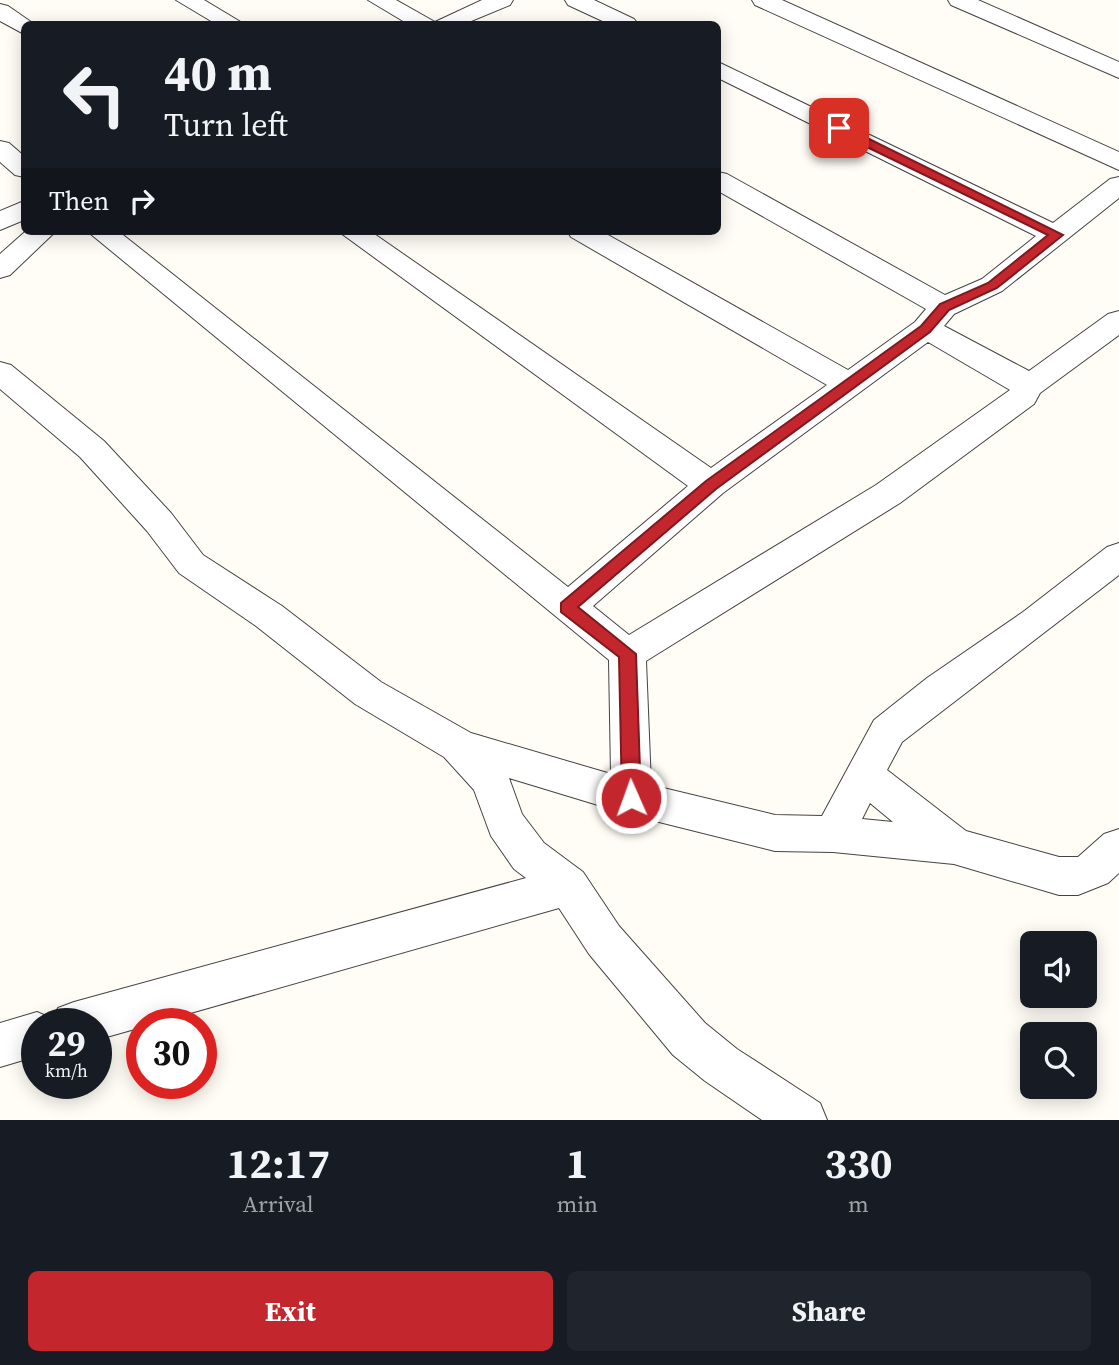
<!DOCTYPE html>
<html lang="en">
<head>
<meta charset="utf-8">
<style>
  :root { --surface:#171b24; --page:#20242c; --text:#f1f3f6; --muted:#9ea1a6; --accent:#c4262e }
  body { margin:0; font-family:"Source Serif 4",serif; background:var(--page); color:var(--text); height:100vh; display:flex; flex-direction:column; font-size:26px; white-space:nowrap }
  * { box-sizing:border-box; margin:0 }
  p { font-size:23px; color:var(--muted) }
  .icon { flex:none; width:38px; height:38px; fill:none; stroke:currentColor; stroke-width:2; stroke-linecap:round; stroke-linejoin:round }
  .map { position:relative; height:1120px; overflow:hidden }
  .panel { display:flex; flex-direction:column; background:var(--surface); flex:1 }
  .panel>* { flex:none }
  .top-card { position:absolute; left:21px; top:21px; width:700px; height:214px; border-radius:10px; box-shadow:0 4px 18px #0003; background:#171b24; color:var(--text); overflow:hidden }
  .tools { position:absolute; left:1020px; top:931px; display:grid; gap:14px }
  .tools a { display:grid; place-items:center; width:77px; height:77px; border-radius:10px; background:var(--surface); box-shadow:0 4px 18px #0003; font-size:35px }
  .speed { position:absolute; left:21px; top:1008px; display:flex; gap:14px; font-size:35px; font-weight:700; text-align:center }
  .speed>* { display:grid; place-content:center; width:91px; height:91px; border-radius:50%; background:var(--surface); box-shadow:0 4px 18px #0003; line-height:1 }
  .speed small { font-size:18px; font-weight:400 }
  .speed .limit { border:10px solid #d22; background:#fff; color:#111 }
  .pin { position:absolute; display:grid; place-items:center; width:60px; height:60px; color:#fff; margin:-30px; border-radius:14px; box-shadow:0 4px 10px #0006 }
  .me { position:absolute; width:77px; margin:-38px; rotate:358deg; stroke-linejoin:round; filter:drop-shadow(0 0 5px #0008) }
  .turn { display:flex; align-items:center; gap:24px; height:147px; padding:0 28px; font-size:32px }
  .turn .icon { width:91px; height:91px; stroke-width:2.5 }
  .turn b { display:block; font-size:49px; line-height:60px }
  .then { display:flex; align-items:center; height:66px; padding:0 28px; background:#0003; gap:14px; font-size:26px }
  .eta { display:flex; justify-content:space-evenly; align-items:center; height:119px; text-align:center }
  .eta b { font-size:42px; font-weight:700; line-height:49px }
  .button { display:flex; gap:14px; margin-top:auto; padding:14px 28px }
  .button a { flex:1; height:80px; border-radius:10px; background:var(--accent); color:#fff; font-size:28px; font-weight:700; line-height:80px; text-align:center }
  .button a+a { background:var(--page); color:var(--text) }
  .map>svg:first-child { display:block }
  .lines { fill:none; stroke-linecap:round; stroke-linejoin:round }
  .minor-casing { stroke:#444; stroke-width:2 }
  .minor { fill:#fff; fill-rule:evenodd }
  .route { fill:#c4262e; stroke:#7f191e; stroke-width:2 }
</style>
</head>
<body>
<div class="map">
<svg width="1119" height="1120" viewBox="0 0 1119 1120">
  <rect width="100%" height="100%" fill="#fffdf5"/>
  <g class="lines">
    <!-- minor casing -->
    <g class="minor-casing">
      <g id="minor">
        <path d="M 176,0 L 204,0 L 244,24 L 216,24 Z"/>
        <path d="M 368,0 L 396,0 L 435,22 L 482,0 L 513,0 L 510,5 L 464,24 L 408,24 Z"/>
        <path d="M 565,0 L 594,0 L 634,19 L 638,24 L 609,24 L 568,5 Z"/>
        <path d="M 752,0 L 782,0 L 1119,152 L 1119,170 L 755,5 Z"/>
        <path d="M 948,0 L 978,0 L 1119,62 L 1119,78 L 951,5 Z"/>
        <path d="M 0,4 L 8,6 L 34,24 L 24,24 L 24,34 L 0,21 Z"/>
        <path d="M 718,62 L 1053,223 L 1110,179 L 1119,177 L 1119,198 L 1002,291 L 954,314 L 944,326 L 1029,371 L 1108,314 L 1119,311 L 1119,335 L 1040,393 L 1034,404 L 900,503 L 646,661 L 651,785 L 775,815 L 822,816 L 874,720 L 927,678 L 1023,612 L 1107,547 L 1119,543 L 1119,575 L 902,742 L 887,770 L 966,831 L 1059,857 L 1078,857 L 1104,834 L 1119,829 L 1119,873 L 1108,883 L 1078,895 L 1059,895 L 954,864 L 833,852 L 775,851 L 631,815 L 509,778 L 522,814 L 544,843 L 583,872 L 619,926 L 705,1023 L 737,1049 L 820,1103 L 827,1120 L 762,1120 L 705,1081 L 673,1055 L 589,954 L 559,908 L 152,1024 L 142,1024 L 142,1027 L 96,1040 L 96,1024 L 37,1024 L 37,1056 L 0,1067 L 0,1023 L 37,1012 L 53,1019 L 58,1008 L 74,1002 L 526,878 L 514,869 L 491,836 L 474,790 L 444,757 L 355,704 L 256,626 L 179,573 L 147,531 L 80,457 L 0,389 L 0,362 L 11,365 L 104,441 L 171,513 L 203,555 L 282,606 L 381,682 L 471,733 L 611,774 L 609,660 L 87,231 L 118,231 L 568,587 L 688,486 L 338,231 L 370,231 L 711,468 L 827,385 L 571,237 L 567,231 L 601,231 L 848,370 L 915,322 L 926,309 L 718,191 L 718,172 L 727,174 L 945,295 L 982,279 L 1036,236 L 718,78 ZM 928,342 L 1010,390 L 876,485 L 629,635 L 593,606 L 723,493 ZM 870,803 L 893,822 L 862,819 Z"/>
        <path d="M 0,141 L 9,143 L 24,156 L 24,177 L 15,175 L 0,162 Z"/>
        <path d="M 24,201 L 24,220 L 0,230 L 0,211 Z"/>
        <path d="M 26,231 L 56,231 L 10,275 L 0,278 L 0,254 Z"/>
      </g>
    </g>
    <!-- minor -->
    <use href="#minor" class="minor"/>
  </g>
  <!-- route -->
  <path class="route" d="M 834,126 L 843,126 L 1063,235 L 997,288 L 949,310 L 930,332 L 716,489 L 578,607 L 636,654 L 641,798 L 638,803 L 625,803 L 622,798 L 619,657 L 561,612 L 561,603 L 706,481 L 921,326 L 940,304 L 988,283 L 1048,235 L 834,131 Z"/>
</svg>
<div class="tools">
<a><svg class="icon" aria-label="sound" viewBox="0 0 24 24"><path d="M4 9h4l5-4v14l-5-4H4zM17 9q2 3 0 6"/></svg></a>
<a><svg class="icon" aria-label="search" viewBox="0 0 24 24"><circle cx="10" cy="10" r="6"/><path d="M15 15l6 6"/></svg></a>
</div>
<div class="speed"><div>29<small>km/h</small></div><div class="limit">30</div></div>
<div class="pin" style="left:839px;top:128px;background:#d93025"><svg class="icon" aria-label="arrive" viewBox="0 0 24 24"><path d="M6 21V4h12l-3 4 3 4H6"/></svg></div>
<svg class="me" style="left:631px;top:798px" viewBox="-20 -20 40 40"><circle r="17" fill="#c4262e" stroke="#fff" stroke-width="3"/><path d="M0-11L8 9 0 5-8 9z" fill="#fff"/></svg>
<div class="top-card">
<div class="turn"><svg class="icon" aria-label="left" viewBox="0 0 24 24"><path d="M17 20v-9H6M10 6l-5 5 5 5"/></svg><div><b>40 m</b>Turn left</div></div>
<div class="then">Then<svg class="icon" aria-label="right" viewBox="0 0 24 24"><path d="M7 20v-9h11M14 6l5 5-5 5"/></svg></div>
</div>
</div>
<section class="panel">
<div class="eta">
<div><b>12:17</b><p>Arrival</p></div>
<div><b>1</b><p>min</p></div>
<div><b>330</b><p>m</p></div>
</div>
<div class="button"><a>Exit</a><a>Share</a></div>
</section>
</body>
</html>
